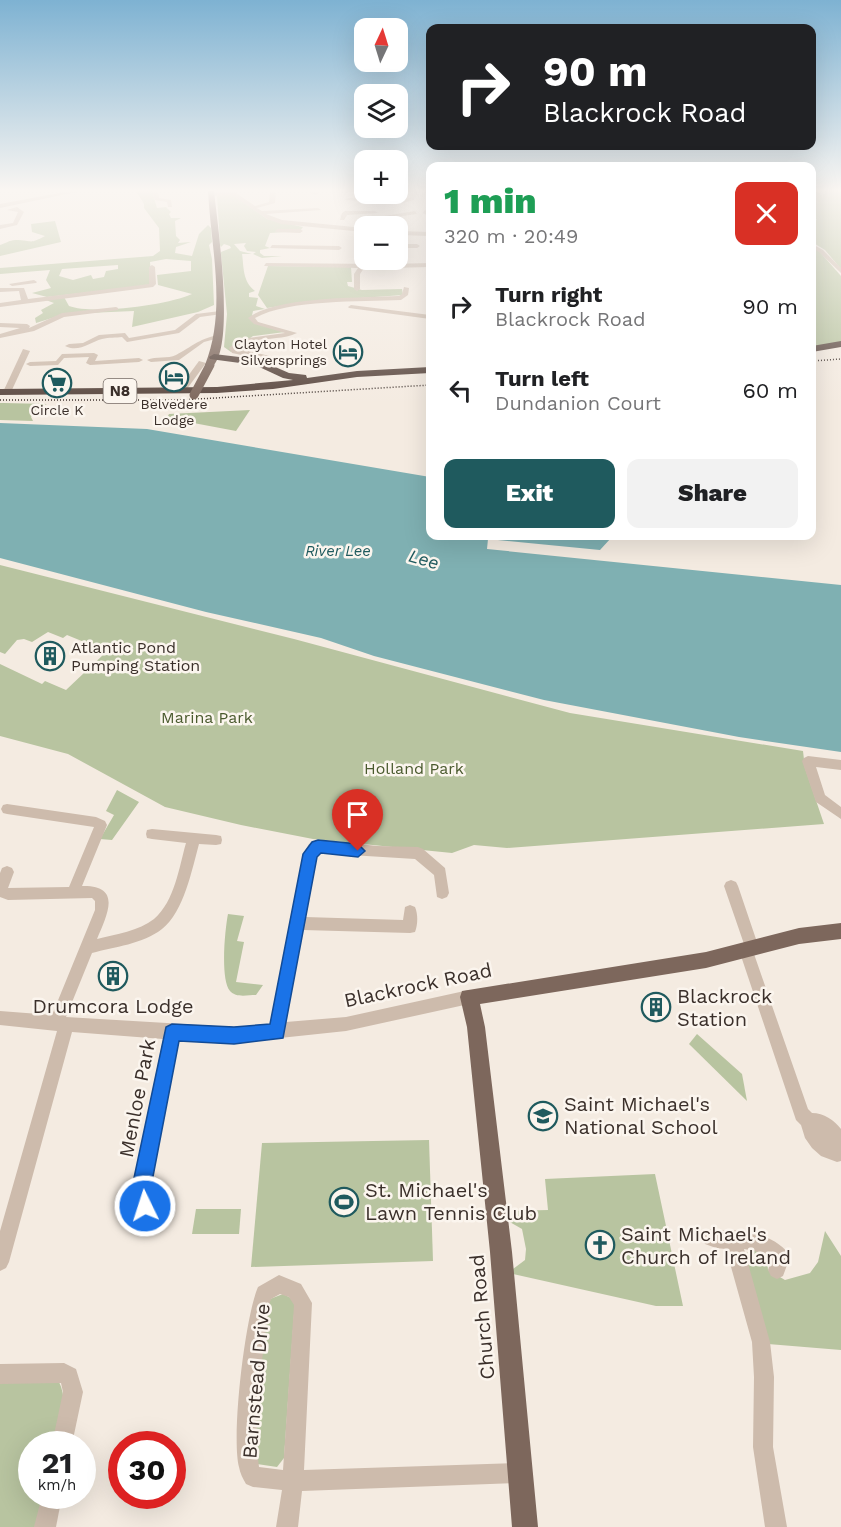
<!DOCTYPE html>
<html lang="en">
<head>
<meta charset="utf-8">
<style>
  :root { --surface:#fff; --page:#f2f2f2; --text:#202124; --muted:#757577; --accent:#1f5a5e }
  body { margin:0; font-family:"Work Sans",sans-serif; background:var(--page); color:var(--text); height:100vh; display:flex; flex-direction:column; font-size:22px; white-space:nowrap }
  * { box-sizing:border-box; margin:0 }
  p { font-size:20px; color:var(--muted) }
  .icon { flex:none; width:33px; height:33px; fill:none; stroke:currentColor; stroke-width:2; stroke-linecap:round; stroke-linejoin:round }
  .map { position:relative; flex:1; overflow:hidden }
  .panel { position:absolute; left:426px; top:162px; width:390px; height:378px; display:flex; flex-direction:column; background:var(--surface); border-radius:12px; box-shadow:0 6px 24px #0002 }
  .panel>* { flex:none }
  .banner { position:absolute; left:426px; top:24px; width:390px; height:126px; border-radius:12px; box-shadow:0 6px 24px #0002; background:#202124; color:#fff; overflow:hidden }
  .needle { width:39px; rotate:4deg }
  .buttons { position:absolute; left:354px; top:18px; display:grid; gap:12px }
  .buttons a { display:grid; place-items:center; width:54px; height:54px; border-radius:12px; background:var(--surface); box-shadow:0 6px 24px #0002; font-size:30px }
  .speed { position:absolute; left:18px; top:1431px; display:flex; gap:12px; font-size:30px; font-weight:700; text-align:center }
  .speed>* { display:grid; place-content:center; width:78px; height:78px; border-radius:50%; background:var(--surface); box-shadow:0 6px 24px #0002; line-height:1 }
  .speed small { font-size:15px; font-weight:400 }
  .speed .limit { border:9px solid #d22; background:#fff; color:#111 }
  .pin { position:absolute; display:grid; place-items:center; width:51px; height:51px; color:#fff; margin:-62px -26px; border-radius:50% 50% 50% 0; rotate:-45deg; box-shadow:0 0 6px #0007 }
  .pin .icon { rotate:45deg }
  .me { position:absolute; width:66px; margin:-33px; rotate:356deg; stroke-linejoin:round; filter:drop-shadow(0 0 4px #0008) }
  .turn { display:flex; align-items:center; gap:21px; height:126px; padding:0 18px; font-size:27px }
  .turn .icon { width:78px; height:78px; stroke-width:2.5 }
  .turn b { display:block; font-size:42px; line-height:51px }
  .round { display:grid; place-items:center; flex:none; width:63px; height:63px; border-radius:12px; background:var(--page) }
  .summary { display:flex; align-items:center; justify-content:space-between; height:102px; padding:0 18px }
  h1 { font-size:36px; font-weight:800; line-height:45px; color:#1e9e55 }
  .action { display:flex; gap:12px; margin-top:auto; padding:12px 18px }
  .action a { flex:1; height:69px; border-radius:12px; background:var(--accent); color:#fff; font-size:24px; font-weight:800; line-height:69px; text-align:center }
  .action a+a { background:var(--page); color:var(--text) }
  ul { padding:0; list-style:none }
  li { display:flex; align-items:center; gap:18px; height:84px; padding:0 18px }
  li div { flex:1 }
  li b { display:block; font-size:22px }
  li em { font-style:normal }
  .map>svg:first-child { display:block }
  .green { fill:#b8c4a0; fill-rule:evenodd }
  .water { fill:#7fb0b2 }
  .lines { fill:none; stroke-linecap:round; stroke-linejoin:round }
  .minor { fill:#cdbbac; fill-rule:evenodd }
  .major { fill:#7d675c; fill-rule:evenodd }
  .highway { fill:#5c4a42; fill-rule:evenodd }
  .rail { stroke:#3b302b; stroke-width:1.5; stroke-dasharray:1 2; stroke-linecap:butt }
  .major-bridge { stroke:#7d675c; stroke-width:9 }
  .route { fill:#1a73e8; stroke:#114b97; stroke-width:1.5 }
  .labels { text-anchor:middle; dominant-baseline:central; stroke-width:5; stroke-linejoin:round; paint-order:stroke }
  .far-poi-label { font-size:14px; fill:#3b302b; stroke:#fbf5ee }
  .shield { fill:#fbf5ee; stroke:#756b66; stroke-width:1.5 }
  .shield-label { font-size:15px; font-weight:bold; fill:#3b302b }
  .far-water-label { font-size:15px; font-style:italic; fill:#1f5a5e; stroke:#fbf5ee }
  .poi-label { font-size:16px; fill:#3b302b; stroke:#fbf5ee; text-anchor:start }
  .park-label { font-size:16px; fill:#4a5a2e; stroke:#fbf5ee }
  .water-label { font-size:18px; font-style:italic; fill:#1f5a5e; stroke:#fbf5ee }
  .near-street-label { font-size:20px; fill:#3b302b; stroke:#fbf5ee }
  .near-poi-label { font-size:20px; fill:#3b302b; stroke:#fbf5ee; text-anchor:start }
</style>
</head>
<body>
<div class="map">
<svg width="841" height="1527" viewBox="0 0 841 1527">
  <rect width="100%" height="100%" fill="#f4ebe1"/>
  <!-- green -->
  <g class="green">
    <path d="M 136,191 L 152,191 L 157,208 L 166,207 L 171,212 L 169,214 L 171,218 L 181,218 L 175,221 L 176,236 L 180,240 L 178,243 L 191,242 L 176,247 L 175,253 L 192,256 L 199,234 L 208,225 L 211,228 L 212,242 L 209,245 L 212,259 L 214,305 L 198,312 L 132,327 L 134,311 L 65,314 L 36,323 L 35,318 L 43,313 L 41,310 L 54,303 L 43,299 L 64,297 L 69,306 C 93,315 168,305 192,294 L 158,285 L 157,275 L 191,271 L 191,261 L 166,259 L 150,262 L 152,285 L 47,297 L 32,293 L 51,288 L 46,280 L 50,270 L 0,274 L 0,268 L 153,256 L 160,251 L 159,228 L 144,208 L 144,204 ZM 118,265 L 118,269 L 106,271 L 104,277 L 93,279 L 91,275 L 73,280 L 59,276 L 62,269 Z"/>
    <path d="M 812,191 L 841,191 L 841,269 L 825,250 L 812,242 L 812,221 L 817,220 L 812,215 Z"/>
    <path d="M 217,195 L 233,195 L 267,219 L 303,227 L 300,231 L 270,233 L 265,246 L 270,248 L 260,250 L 260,253 L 264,256 L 282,256 L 262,258 L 253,254 L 256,252 L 247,251 L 244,246 L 246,243 L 234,244 L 240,251 L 252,254 L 242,254 C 244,266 242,281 255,291 L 249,293 L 249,297 L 258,298 L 256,306 L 265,309 L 253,311 L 251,320 L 285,332 L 253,336 L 231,352 L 224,347 L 227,314 L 221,254 L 221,252 L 231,248 L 230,246 L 224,244 L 221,247 L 220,245 Z"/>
    <path d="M 55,221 L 61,242 L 0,256 L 0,245 C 4,244 10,240 15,240 C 34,240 28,245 45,236 L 32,232 L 31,224 Z"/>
    <path d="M 812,247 L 819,251 L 841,276 L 841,344 L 812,347 Z"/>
    <path d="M 268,266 L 351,267 L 352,282 L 347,282 L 348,286 L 362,290 L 402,289 L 403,295 L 306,302 L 267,308 L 258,295 Z"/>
    <path d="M 0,403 L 4,403 L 47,404 L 38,407 L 31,417 L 33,421 L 0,420 Z"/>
    <path d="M 250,410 L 236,431 L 167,418 L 169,414 Z"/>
    <path d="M 0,565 L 294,639 L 570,713 L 803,751 L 805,768 L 824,824 L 507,848 L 474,845 L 452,853 L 313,839 L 241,825 L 165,807 L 68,754 L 0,736 L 0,664 L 42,684 L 45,681 L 66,690 L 103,655 L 85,648 L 89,644 L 67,635 L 63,638 L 48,632 L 32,642 L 24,639 L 17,640 L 5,654 L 0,652 Z"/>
    <path d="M 117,790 L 139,802 L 112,840 L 100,839 L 114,815 L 106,811 Z"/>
    <path d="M 228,914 L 244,916 L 237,941 L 244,942 L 236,982 L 263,985 L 256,995 C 247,995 236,998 230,991 C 220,979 225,929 228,914 Z"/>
    <path d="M 697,1034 L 742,1074 L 747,1101 L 689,1044 Z"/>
    <path d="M 429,1140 L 433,1261 L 251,1267 L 262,1143 Z"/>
    <path d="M 655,1174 L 683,1306 L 656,1306 L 513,1274 L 513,1269 L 525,1260 L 526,1249 L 522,1229 L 508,1221 L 507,1211 L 548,1210 L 545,1179 Z"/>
    <path d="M 196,1209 L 241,1209 L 239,1234 L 192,1234 Z"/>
    <path d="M 825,1231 L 841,1256 L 841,1350 L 768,1344 L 745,1254 L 755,1248 L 767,1258 L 768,1270 L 785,1280 L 810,1273 L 818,1262 Z"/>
    <path d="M 283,1294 L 295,1300 L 284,1458 L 277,1467 L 257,1464 L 253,1447 L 265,1312 L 270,1299 Z"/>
    <path d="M 0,1381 L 59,1382 C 69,1402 60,1424 56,1444 L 32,1444 L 32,1496 L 45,1496 L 39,1527 L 0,1527 Z"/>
  </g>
  <!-- water -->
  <path class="water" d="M 0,423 L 147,429 L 430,477 L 430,536 L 611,538 L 600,550 L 488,539 L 487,549 L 841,585 L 841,752 L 739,737 L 544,700 L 374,656 L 321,638 L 206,612 L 0,558 Z"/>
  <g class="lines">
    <!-- minor -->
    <g class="minor">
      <path d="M 70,191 L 81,191 L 0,208 L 0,204 Z"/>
      <path d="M 152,191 L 158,191 L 159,198 L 171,200 L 172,207 L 168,207 L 167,202 L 155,200 Z"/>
      <path d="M 233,191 L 255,206 L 269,202 L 270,191 L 276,191 L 275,203 L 257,208 L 262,211 L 318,208 L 321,210 L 266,214 L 282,220 L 364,228 L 364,232 L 281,224 L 267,219 L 232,195 L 211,196 L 208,194 Z"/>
      <path d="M 306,191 L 319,193 L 316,195 Z"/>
      <path d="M 412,191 L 418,191 L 414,200 L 403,203 L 345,200 L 348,198 L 403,199 L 410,198 Z"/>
      <path d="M 17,207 L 24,212 L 17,225 L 0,229 L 0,225 L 13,223 L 18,212 L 7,210 Z"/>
      <path d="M 425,210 L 430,213 L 430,217 L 423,213 Z"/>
      <path d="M 345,211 L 375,211 L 378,213 L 347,215 L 344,220 L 340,220 L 342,213 Z"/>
      <path d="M 415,211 L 417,214 L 381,219 L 378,217 Z"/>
      <path d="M 277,229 L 300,229 L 303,231 L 300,233 L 275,232 Z"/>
      <path d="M 398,231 L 430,232 L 430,236 L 398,235 Z"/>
      <path d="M 398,244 L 417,244 L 420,246 L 417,248 L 398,248 Z"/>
      <path d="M 812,244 L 823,250 L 841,268 L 841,273 L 819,252 L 812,248 Z"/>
      <path d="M 272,245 L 339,246 L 342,248 L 339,250 L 270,248 Z"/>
      <path d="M 266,263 L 381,264 L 384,266 L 381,268 L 364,268 L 360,274 L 360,289 L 357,291 L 354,289 L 354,274 L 358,268 L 264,266 Z"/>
      <path d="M 430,263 L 430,267 L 390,268 L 387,266 L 390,264 Z"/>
      <path d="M 152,265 L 155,267 L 156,284 L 153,287 L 0,307 L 0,303 L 21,300 L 19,291 L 0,292 L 0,288 L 24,288 L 28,299 L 149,284 L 149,267 Z"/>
      <path d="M 34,280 L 37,282 L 36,283 L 12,286 L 9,284 Z"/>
      <path d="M 404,287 L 409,288 L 408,295 L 401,300 C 361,302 289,299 255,318 L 258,322 L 297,333 C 279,342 254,335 237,348 L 286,360 L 286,364 L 232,353 L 229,348 L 241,339 L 285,333 L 254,324 L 248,318 C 275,296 363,298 399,296 L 402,294 Z"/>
      <path d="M 351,305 L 430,315 L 430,319 L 349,308 L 348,307 Z"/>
      <path d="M 116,307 L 118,308 L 118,310 L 64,317 L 34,331 L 0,338 L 0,334 L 20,328 L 0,327 L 0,323 L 27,324 L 30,326 L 29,328 L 62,313 Z"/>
      <path d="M 220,311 L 223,313 L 222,314 L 200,317 L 179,333 L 127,342 L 122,337 C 116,338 109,337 102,339 C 90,342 79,353 65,346 L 69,344 L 83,343 L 99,335 L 125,333 L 129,338 L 175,330 L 196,314 Z"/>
      <path d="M 217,335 L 220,337 L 219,338 L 204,342 L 179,360 L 151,362 L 147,360 C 156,356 168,359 176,355 C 193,346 197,340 217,335 Z"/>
      <path d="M 23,349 L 30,351 L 11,392 L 4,394 L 3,392 Z"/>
      <path d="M 94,353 L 98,355 L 95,361 L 139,358 L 143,360 L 139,362 L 90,365 L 86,363 L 89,357 L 64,358 L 58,365 L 30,366 L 26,364 L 30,362 L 56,361 L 62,354 Z"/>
      <path d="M 199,361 L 206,363 L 184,393 L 178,393 L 177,391 Z"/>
      <path d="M 808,756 L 841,760 L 841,770 L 816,767 L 825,795 L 841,807 L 841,819 L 816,802 L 802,761 L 804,758 Z"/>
      <path d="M 7,804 L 96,817 L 105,821 L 107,825 L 82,886 C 123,885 107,915 97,939 C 116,934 139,931 154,919 C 175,901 179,867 186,843 L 152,839 L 147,838 L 146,834 L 147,830 L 152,829 L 216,835 L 221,836 L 222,840 L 221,844 L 216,845 L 199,844 C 192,869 184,912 162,929 C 143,944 114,947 92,953 L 66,1017 L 234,1027 L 271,1024 L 303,854 L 309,844 L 323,840 L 377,846 L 418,847 L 423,849 L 445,868 L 449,893 L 447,897 L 442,899 L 437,897 L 434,875 L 415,859 L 318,853 L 305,917 L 403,920 L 405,907 L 410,905 L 415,907 C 418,914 418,924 415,932 L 410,933 L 303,930 L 286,1022 L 346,1017 L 469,990 L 474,992 L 476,997 L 474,1002 L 469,1004 L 346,1031 L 234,1043 L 178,1040 L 149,1193 L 154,1206 L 151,1212 L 145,1215 L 139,1212 L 131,1193 L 163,1039 L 72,1032 L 9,1262 L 6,1268 L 0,1271 L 0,1231 L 57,1031 L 0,1025 L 0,1011 L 52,1015 L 95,910 L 95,901 L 92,898 L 8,900 L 0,897 L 0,873 L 2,868 L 7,866 L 12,868 L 14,872 L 8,888 L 69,887 L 94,827 L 7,814 L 3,813 L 1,809 L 3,805 Z"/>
      <path d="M 731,880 L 736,882 L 738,886 L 759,948 L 754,954 L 808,1109 L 812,1113 C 824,1113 834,1120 841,1129 L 841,1161 L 837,1162 L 821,1156 L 812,1148 L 805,1138 L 801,1125 L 796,1120 L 739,950 L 744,944 L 724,886 L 726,882 Z"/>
      <path d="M 711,1229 C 722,1232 733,1229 745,1231 C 760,1233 784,1243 790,1257 L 783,1276 L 777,1279 L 771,1276 L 768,1270 L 771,1261 L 755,1251 L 744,1249 L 770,1342 L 774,1377 L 773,1447 L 787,1527 L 765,1527 L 753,1447 L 754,1377 L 752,1342 L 726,1249 L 716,1248 L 705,1244 L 702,1238 L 705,1232 Z"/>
      <path d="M 279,1275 L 301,1284 L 312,1303 L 304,1470 L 519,1463 L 526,1466 L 529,1473 L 526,1480 L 519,1483 L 302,1491 L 298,1527 L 276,1527 L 282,1490 L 253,1487 L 246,1484 C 243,1479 240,1473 239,1467 C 231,1436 245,1317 258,1287 ZM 280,1294 L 289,1297 L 294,1305 L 283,1470 L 259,1467 C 252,1414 263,1358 269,1305 L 271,1299 Z"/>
      <path d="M 64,1363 L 76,1369 L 83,1392 L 72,1444 L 52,1444 L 63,1392 L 61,1383 L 0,1384 L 0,1364 Z"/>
      <path d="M 42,1496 L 62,1496 L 56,1527 L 34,1527 Z"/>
    </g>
    <!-- major -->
    <g class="major">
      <path d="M 208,191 L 214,191 C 217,220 237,355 210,368 L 205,365 C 227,310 211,248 208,191 Z"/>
      <path d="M 841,923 L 841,939 L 799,944 L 706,968 L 480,1004 L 485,1027 L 512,1252 L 538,1527 L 512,1527 L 490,1252 L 467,1027 L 460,997 L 462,991 L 706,952 L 799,928 Z"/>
    </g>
    <!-- highway -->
    <g class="highway">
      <path d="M 841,341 L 841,347 L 812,352 L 812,346 Z"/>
      <path d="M 214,354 L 257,359 L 289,373 L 306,375 L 307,378 L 357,371 L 430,367 L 430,373 L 357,377 L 273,389 L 217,393 L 0,395 L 0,389 L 217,387 L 293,380 L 283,378 L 255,365 L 210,359 L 209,357 Z"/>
    </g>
    <!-- rail -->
    <g class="rail">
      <path d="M 812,361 L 841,359"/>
      <path d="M 0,400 L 182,400 L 430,385"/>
    </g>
    <!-- major-bridge -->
    <path class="major-bridge" d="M 194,395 L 210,365"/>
  </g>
  <!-- sky -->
  <linearGradient id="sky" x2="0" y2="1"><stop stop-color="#7eb2d2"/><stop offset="0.47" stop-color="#faf6f2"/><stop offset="1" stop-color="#faf6f2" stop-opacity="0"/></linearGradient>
  <rect width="841" height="405" fill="url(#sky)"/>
  <!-- route -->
  <path class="route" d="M 318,840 L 358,844 L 365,851 L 358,857 L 321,853 L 317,857 L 283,1038 L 234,1044 L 179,1041 L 150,1192 L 155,1206 L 152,1213 L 145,1216 L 138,1213 L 131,1192 L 166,1027 L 172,1024 L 234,1027 L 270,1024 L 303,854 L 312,842 Z"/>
  <!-- icons -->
  <defs>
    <g id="hotel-ring" transform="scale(1.5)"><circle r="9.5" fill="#fbf5ee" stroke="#1f5a5e" stroke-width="1.5"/><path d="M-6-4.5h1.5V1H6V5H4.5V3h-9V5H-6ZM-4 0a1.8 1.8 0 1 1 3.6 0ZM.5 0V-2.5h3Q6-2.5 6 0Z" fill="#1f5a5e"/></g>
    <g id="supermarket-ring" transform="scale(1.5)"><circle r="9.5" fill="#fbf5ee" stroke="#1f5a5e" stroke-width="1.5"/><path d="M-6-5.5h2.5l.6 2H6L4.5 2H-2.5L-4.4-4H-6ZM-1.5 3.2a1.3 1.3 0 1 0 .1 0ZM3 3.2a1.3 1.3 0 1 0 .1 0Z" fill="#1f5a5e"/></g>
    <g id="building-ring" transform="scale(1.5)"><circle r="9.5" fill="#fbf5ee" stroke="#1f5a5e" stroke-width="1.5"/><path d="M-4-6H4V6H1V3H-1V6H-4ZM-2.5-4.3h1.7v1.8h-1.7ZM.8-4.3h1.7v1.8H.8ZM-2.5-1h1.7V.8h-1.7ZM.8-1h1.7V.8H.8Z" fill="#1f5a5e"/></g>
    <g id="school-ring" transform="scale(1.5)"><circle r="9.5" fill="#fbf5ee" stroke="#1f5a5e" stroke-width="1.5"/><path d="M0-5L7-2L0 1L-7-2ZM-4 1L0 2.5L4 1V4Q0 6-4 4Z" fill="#1f5a5e"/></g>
    <g id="stadium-ring" transform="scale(1.5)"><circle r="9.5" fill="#fbf5ee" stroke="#1f5a5e" stroke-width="1.5"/><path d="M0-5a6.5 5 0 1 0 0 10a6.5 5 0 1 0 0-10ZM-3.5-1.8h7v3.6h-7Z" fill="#1f5a5e"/></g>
    <g id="church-ring" transform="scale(1.5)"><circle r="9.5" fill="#fbf5ee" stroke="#1f5a5e" stroke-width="1.5"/><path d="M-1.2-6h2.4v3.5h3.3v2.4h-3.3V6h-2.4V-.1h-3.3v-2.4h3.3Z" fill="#1f5a5e"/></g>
  </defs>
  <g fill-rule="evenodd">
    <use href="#hotel-ring" x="348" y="352"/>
    <use href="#hotel-ring" x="174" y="377"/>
    <use href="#supermarket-ring" x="57" y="383"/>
    <use href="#building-ring" x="50" y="656"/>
    <use href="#building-ring" x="113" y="976"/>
    <use href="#building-ring" x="656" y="1007"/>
    <use href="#school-ring" x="543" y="1116"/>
    <use href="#stadium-ring" x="344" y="1202"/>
    <use href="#church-ring" x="600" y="1245"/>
  </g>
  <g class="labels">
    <!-- far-poi labels -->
    <g class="far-poi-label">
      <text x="327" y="344" text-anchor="end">Clayton Hotel<tspan x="327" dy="16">Silversprings</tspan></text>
      <text x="174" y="404">Belvedere<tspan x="174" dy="16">Lodge</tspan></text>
      <text x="57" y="410">Circle K</text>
    </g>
    <!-- shield labels -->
    <rect class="shield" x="103.5" y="379" width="33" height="24" rx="4.5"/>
    <g class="shield-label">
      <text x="120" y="391">N8</text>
    </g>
    <!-- far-water labels -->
    <g class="far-water-label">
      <text x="338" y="551">River Lee</text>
    </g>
    <!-- poi labels -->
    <g class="poi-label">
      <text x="71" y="647">Atlantic Pond<tspan x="71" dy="18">Pumping Station</tspan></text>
    </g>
    <!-- park labels -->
    <g class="park-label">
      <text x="207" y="717">Marina Park</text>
      <text x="414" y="768">Holland Park</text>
    </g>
    <!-- water labels -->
    <g class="water-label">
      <text transform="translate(424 559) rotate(16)">Lee</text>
    </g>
    <!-- near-street labels -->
    <g class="near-street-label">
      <text transform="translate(418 985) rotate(-12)">Blackrock Road</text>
      <text transform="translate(137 1098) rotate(-79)">Menloe Park</text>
      <text transform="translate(482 1317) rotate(-95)">Church Road</text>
      <text transform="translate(256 1381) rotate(-85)">Barnstead Drive</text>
    </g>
    <!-- near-poi labels -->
    <g class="near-poi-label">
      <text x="677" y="996">Blackrock<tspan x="677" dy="23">Station</tspan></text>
      <text x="113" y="1006" text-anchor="middle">Drumcora Lodge</text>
      <text x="564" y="1104">Saint Michael's<tspan x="564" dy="23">National School</tspan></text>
      <text x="365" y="1190">St. Michael's<tspan x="365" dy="23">Lawn Tennis Club</tspan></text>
      <text x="621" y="1234">Saint Michael's<tspan x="621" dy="23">Church of Ireland</tspan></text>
    </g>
  </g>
</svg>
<div class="buttons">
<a><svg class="needle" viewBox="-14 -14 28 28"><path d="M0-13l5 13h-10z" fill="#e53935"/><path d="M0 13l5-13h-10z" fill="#757577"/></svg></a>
<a><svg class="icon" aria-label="layers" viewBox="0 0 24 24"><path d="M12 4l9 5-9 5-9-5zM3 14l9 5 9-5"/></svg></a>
<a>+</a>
<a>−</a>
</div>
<div class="speed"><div>21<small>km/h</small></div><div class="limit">30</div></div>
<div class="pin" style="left:358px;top:851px;background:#d93025"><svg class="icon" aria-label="arrive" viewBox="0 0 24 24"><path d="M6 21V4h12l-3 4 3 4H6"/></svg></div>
<svg class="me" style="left:145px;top:1206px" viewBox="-20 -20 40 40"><circle r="17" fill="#1a73e8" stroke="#fff" stroke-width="3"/><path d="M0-11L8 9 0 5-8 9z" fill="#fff"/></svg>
<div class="banner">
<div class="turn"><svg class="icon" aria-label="right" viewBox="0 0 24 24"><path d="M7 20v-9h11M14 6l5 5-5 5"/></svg><div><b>90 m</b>Blackrock Road</div></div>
</div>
<section class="panel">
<div class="summary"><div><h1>1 min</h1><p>320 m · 20:49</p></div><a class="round" style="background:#d93025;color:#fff"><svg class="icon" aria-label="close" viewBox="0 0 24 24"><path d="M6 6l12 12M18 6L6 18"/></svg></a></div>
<ul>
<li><svg class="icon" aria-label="right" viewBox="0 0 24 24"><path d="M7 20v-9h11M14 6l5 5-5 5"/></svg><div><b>Turn right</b><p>Blackrock Road</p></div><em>90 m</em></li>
<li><svg class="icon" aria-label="left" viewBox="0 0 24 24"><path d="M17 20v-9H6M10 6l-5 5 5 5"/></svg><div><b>Turn left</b><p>Dundanion Court</p></div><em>60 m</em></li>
</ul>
<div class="action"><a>Exit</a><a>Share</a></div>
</section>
</div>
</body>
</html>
